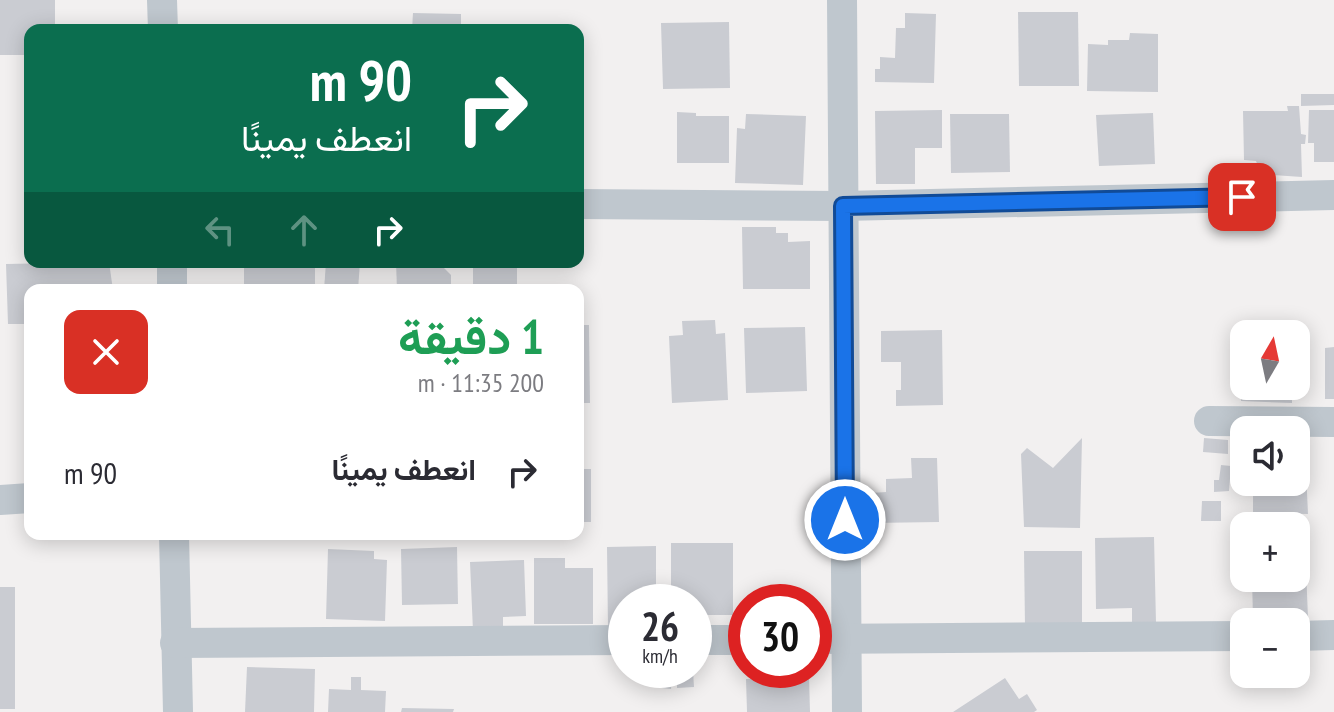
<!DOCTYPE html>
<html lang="ar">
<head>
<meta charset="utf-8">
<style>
  :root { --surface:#fff; --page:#f7f7f7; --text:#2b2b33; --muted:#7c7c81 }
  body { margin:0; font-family:"PT Sans Narrow",Vazirmatn,sans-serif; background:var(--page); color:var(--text); direction:rtl; height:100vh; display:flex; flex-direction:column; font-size:30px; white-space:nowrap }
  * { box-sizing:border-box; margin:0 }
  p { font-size:26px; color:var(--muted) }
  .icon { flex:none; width:44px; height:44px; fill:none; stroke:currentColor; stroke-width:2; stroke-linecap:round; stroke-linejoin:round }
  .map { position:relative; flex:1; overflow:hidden; direction:ltr }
  .details { position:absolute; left:24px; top:284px; width:560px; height:256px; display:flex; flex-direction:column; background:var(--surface); border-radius:16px; box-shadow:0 4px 20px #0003; direction:rtl }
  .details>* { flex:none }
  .top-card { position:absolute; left:24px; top:24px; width:560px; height:244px; border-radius:16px; box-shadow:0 4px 20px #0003; direction:rtl; background:#0b6e4f; color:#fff; overflow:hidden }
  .needle { width:52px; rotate:9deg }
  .buttons { position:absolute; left:1230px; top:320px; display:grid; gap:16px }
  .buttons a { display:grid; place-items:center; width:80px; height:80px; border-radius:16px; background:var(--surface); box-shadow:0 4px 20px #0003; font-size:40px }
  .speed { position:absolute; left:608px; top:584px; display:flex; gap:16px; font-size:40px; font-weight:700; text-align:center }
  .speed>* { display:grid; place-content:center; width:104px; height:104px; border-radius:50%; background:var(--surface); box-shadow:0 4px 20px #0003; line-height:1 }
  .speed small { font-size:20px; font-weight:400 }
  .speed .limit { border:12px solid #d22; background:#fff; color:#111 }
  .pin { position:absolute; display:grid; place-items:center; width:68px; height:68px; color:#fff; margin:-34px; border-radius:16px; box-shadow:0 4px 12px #0006 }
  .me { position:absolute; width:88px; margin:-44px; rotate:0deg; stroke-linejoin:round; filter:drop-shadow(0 0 6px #0008) }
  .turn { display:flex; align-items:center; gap:28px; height:168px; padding:0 40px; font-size:36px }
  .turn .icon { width:104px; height:104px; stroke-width:2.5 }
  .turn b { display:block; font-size:56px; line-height:68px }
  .lanes { display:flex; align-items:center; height:76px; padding:0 40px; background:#0003; justify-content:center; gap:40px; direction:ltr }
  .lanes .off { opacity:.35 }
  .round { display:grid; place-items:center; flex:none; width:84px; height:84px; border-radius:16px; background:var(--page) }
  .summary { display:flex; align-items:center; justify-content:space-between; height:136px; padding:0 40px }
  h1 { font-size:48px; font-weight:700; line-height:60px; color:#1e9e55 }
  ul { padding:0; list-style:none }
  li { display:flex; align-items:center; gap:24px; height:104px; padding:0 40px }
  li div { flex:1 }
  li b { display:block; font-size:30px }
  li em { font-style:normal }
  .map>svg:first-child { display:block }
  .building { fill:#caccd2 }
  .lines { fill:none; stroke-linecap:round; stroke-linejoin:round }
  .minor { stroke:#bfc7ce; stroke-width:30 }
  .route-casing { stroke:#114b97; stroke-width:20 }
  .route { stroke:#1a73e8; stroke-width:14 }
</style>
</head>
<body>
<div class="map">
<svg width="1334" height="712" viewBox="0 0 1334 712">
  <rect width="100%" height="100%" fill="#f2f0f0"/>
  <!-- building -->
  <g class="building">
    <path d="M 0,0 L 55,0 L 55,30 L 30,30 L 30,55 L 0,55 Z"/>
    <path d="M 1018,12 L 1078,12 L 1079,86 L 1019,86 Z"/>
    <path d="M 413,13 L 461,14 L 461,30 L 412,30 Z"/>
    <path d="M 905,13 L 936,14 L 934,83 L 875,82 L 875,69 L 880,69 L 880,57 L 895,58 L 896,28 L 905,28 Z"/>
    <path d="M 729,22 L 730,88 L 663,89 L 661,23 Z"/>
    <path d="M 1130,33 L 1158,34 L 1158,92 L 1087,91 L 1088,44 L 1108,45 L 1108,40 L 1129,40 Z"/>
    <path d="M 1301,94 L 1334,94 L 1334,105 L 1301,106 Z"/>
    <path d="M 1287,106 L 1299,106 L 1301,134 L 1306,135 L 1305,144 L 1301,144 L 1302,177 L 1273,175 L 1259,168 L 1256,161 L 1244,160 L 1243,111 L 1288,111 Z"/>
    <path d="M 942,110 L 942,148 L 915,148 L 915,184 L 876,184 L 875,111 Z"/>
    <path d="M 1309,110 L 1334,110 L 1334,162 L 1314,162 L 1314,143 L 1308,143 Z"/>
    <path d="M 677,112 L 696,113 L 696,116 L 729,116 L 729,163 L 677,163 Z"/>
    <path d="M 1153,113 L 1155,164 L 1099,166 L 1096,115 Z"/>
    <path d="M 746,114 L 806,116 L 803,185 L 735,183 L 737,128 L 745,129 Z"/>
    <path d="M 950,114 L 1009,114 L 1010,172 L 951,173 Z"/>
    <path d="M 742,227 L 776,227 L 776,233 L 788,233 L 788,242 L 810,241 L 810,289 L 743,289 Z"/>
    <path d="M 109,262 L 113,290 L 30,290 L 30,324 L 8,324 L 6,264 Z"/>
    <rect x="244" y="262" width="71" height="28"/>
    <path d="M 326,262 L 360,262 L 358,290 L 324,290 Z"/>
    <path d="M 396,262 L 438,262 L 451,275 L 451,290 L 397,290 Z"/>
    <rect x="473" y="262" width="44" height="28"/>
    <path d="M 715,320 L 716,334 L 725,333 L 728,400 L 672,403 L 669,336 L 683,335 L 682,321 Z"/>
    <path d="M 578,325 L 589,325 L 590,403 L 578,403 Z"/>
    <path d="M 805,327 L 807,391 L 746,393 L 744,328 Z"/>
    <rect x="1241" y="329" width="52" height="5"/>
    <path d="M 942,330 L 943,405 L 896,406 L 896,390 L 901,390 L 901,362 L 881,362 L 881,331 Z"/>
    <path d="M 1334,347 L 1334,399 L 1325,399 L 1325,348 Z"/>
    <path d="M 1241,368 L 1244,368 L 1244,386 L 1292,386 L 1292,403 L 1241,401 Z"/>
    <path d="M 1082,438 L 1080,528 L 1024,527 L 1021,454 L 1027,448 L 1053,468 Z"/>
    <path d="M 1204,438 L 1228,440 L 1228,454 L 1203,452 Z"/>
    <path d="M 911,458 L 937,458 L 939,522 L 872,523 L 871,493 L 886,492 L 886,479 L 912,478 Z"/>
    <path d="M 1221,465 L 1231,466 L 1229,491 L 1214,492 L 1214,480 L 1219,480 Z"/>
    <rect x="578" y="469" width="13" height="53"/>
    <path d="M 1296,470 L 1306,470 L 1308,514 L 1253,513 L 1253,482 L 1296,482 Z"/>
    <path d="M 1202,501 L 1221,501 L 1221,521 L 1201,521 Z"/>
    <path d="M 1154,537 L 1156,623 L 1132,623 L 1132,608 L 1096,609 L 1095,538 Z"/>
    <path d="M 671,543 L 733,543 L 733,615 L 694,615 L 694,602 L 671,602 Z"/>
    <path d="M 1296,544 L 1305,544 L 1308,618 L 1253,619 L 1252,578 L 1296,578 Z"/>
    <path d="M 656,546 L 656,602 L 626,602 L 626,628 L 608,629 L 607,547 Z"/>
    <path d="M 457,547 L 458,604 L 402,605 L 401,549 Z"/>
    <path d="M 328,549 L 374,551 L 374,559 L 387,560 L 385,621 L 326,619 Z"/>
    <path d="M 1024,551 L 1082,551 L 1082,626 L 1025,627 Z"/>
    <path d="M 534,558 L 565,558 L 565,568 L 593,568 L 593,624 L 534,624 Z"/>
    <path d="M 524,560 L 526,616 L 503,617 L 503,630 L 473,631 L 470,562 Z"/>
    <rect x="0" y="587" width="15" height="122"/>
    <path d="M 247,667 L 315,669 L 314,712 L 245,712 Z"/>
    <path d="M 663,670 L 673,671 L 671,689 L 662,688 Z"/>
    <path d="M 677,670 L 693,670 L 694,687 L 677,688 Z"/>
    <path d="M 351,677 L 361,677 L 361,690 L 386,691 L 385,712 L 328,712 L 329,689 L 351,690 Z"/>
    <path d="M 809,677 L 810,712 L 747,712 L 746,679 Z"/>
    <path d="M 1005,678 L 1019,699 L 1027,694 L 1037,710 L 1034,712 L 953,712 Z"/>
    <path d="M 402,708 L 454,709 L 453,712 L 401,712 Z"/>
  </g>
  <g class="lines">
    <!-- minor -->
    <g class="minor">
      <path d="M 162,0 L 163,30"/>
      <path d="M 842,0 L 847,712"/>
      <path d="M 578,204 L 843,206 L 1334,195"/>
      <path d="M 172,262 L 172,290"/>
      <path d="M 1209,421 L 1334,422"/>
      <path d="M 0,500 L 30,498"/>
      <path d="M 174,534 L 178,712"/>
      <path d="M 1296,636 L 1334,635"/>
      <path d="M 814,639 L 1244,636"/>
      <path d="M 694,640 L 746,640"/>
      <path d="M 175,643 L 626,640"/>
    </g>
  </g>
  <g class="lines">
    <!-- route casing -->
    <g class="route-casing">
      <path id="route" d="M 845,520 L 843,206 L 1242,197"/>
    </g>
    <!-- route -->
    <use href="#route" class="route"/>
  </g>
</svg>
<div class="buttons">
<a><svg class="needle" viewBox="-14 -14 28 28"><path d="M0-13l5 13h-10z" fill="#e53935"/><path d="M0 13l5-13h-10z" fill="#7c7c81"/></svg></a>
<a><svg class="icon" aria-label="sound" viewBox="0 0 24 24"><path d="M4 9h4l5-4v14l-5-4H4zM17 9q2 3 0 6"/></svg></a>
<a>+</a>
<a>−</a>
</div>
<div class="speed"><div>26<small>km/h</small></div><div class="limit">30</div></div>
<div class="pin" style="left:1242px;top:197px;background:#d93025"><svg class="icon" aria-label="arrive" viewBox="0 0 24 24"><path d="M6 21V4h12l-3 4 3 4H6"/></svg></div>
<svg class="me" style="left:845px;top:520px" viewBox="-20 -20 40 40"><circle r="17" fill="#1a73e8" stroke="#fff" stroke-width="3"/><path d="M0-11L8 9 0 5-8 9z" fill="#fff"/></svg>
<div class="top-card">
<div class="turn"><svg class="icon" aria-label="right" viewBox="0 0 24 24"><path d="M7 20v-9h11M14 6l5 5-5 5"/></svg><div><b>90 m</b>انعطف يمينًا</div></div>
<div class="lanes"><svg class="icon off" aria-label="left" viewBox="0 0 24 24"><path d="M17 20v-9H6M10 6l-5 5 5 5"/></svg><svg class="icon off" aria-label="ahead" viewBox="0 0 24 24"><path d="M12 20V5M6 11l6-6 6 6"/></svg><svg class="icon" aria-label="right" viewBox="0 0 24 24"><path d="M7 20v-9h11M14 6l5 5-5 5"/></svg></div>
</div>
<section class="details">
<div class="summary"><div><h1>1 دقيقة</h1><p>200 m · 11:35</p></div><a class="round" style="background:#d93025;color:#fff"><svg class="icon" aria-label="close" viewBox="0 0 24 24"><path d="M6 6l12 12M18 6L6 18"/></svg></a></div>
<ul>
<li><svg class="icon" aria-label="right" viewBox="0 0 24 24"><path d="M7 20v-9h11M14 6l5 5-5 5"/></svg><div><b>انعطف يمينًا</b></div><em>90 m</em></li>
</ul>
</section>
</div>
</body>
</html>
